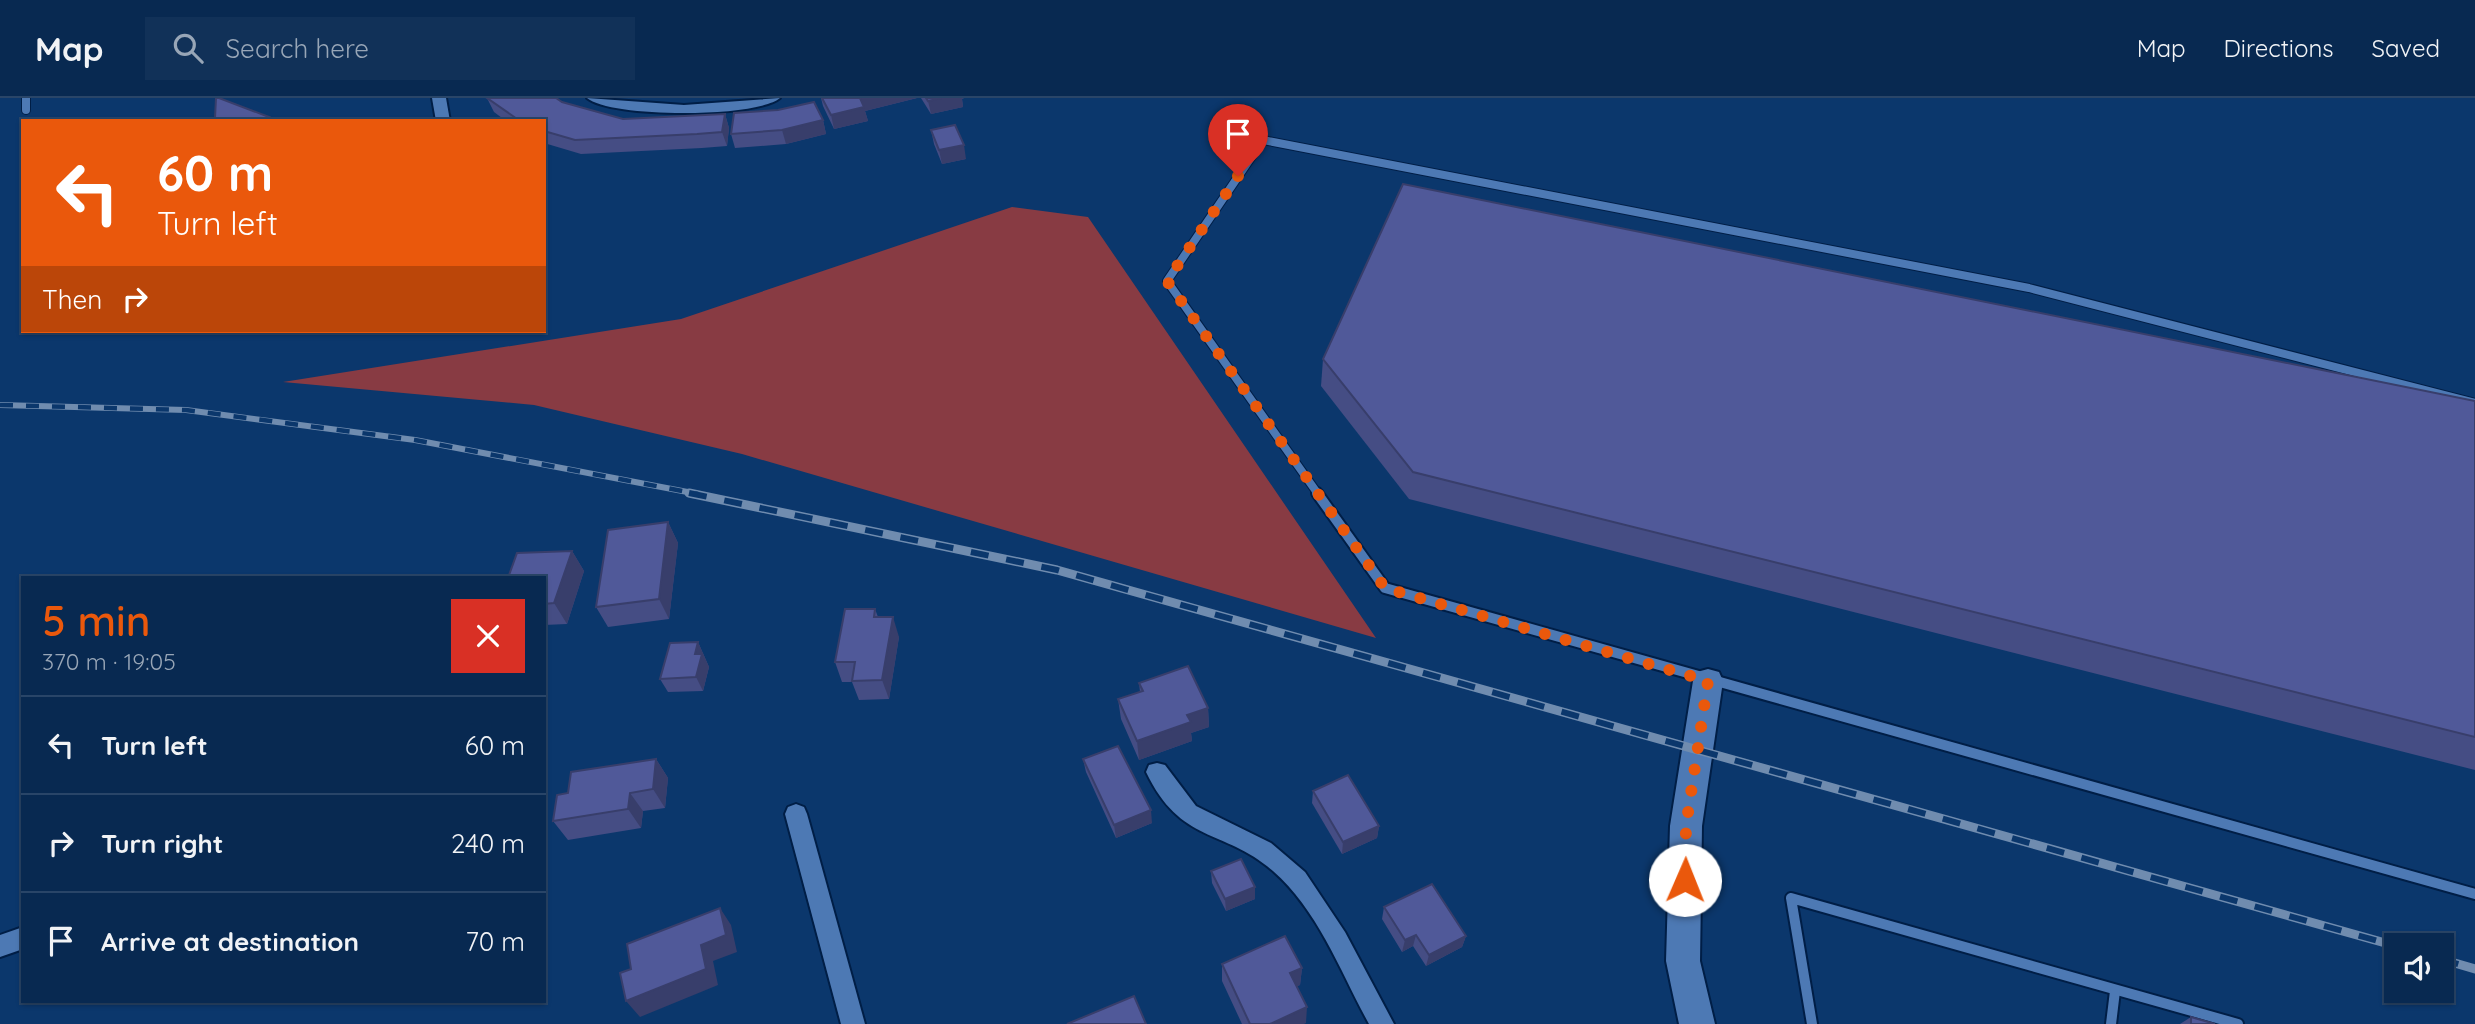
<!DOCTYPE html>
<html lang="en">
<head>
<meta charset="utf-8">
<style>
  :root { --surface:#082951; --page:#113158; --text:#f1f3f6; --muted:#98a6b7; --line:#294568; --accent:#ea580c }
  body { margin:0; font-family:Quicksand,sans-serif; background:var(--page); color:var(--text); height:100vh; display:flex; flex-direction:column; font-size:26px; white-space:nowrap }
  * { box-sizing:border-box; margin:0 }
  p { font-size:23px; color:var(--muted) }
  .icon { flex:none; width:38px; height:38px; fill:none; stroke:currentColor; stroke-width:2; stroke-linecap:round; stroke-linejoin:round }
  .map { position:relative; flex:1; overflow:hidden }
  .drawer { position:absolute; left:21px; top:478px; width:525px; height:427px; display:flex; flex-direction:column; background:var(--surface); border-radius:0px; box-shadow:0 2px 5px #0004,0 0 0 2px var(--line) }
  .drawer>* { flex:none }
  .banner { position:absolute; left:21px; top:21px; width:525px; height:214px; border-radius:0px; box-shadow:0 2px 5px #0004,0 0 0 2px var(--line); background:#ea580c; color:#fff; overflow:hidden }
  .controls { position:absolute; left:2384px; top:835px; display:grid; gap:14px }
  .controls a { display:grid; place-items:center; width:70px; height:70px; border-radius:0px; background:var(--surface); box-shadow:0 2px 5px #0004,0 0 0 2px var(--line); font-size:35px }
  .pin { position:absolute; display:grid; place-items:center; width:60px; height:60px; color:#fff; margin:-72px -30px; border-radius:50% 50% 50% 0; rotate:-45deg; box-shadow:0 0 7px #0007 }
  .pin .icon { rotate:45deg }
  .me { position:absolute; width:77px; margin:-38px; rotate:1deg; stroke-linejoin:round; filter:drop-shadow(0 0 5px #0008) }
  .turn { display:flex; align-items:center; gap:24px; height:147px; padding:0 21px; font-size:32px }
  .turn .icon { width:91px; height:91px; stroke-width:2.5 }
  .turn b { display:block; font-size:49px; line-height:60px }
  .then { display:flex; align-items:center; height:66px; padding:0 21px; background:#0003; gap:14px; font-size:26px }
  .round { display:grid; place-items:center; flex:none; width:74px; height:74px; border-radius:0px; background:var(--page) }
  .summary { display:flex; align-items:center; justify-content:space-between; height:119px; padding:0 21px }
  h1 { font-size:42px; font-weight:600; line-height:52px; color:var(--accent) }
  ul { padding:0; list-style:none }
  li { display:flex; align-items:center; gap:21px; height:98px; padding:0 21px; border-top:2px solid var(--line) }
  li div { flex:1 }
  li b { display:block; font-size:26px }
  li em { font-style:normal }
  header { display:flex; align-items:center; gap:42px; box-sizing:border-box; height:98px; padding:0 35px; background:var(--surface); border-bottom:2px solid var(--line) }
  header strong { font-size:33px }
  nav { display:flex; gap:38px; margin-inline-start:auto; font-size:24px }
  .search { width:490px; height:63px; background:var(--page); display:flex; align-items:center; gap:18px; box-sizing:border-box; padding:0 24px; border-radius:0px; color:var(--muted); font-size:26px }
  .map>svg:first-child { display:block }
  .green { fill:#883b43 }
  .lines { fill:none; stroke-linecap:round; stroke-linejoin:round }
  .lane-far1-casing { stroke:#001e46; stroke-width:10 }
  .lane-casing { stroke:#001e46; stroke-width:14 }
  .street-casing { stroke:#001e46; stroke-width:4 }
  .secondary-casing { stroke:#001e46; stroke-width:4 }
  .lane-far1 { stroke:#4d79b4; stroke-width:8 }
  .lane { stroke:#4d79b4; stroke-width:10 }
  .street { fill:#4d79b4; fill-rule:evenodd }
  .secondary { fill:#4d79b4; fill-rule:evenodd }
  .rail-far1-casing { stroke:#708caf; stroke-width:6 }
  .rail-casing { stroke:#708caf; stroke-width:9 }
  .rail-far1 { stroke:#0b376c; stroke-width:4.5; stroke-dasharray:13; stroke-linecap:butt }
  .rail { stroke:#0b376c; stroke-width:6; stroke-dasharray:18; stroke-linecap:butt }
  .wall { fill:#454d84 }
  .shaded-wall { fill:#383e6b }
  .building { fill:#505999; stroke:#383e6b; stroke-width:2 }
  .route { stroke:#ea580c; stroke-width:12; stroke-dasharray:0 21.6 }
</style>
</head>
<body>
<header>
<strong>Map</strong>
<div class="search"><svg class="icon" aria-label="search" viewBox="0 0 24 24"><circle cx="10" cy="10" r="6"/><path d="M15 15l6 6"/></svg>Search here</div>
<nav><a>Map</a><a>Directions</a><a>Saved</a></nav>
</header>
<div class="map">
<svg width="2475" height="926" viewBox="0 0 2475 926">
  <rect width="100%" height="100%" fill="#0b376c"/>
  <!-- green -->
  <path class="green" d="M 1012,109 L 1088,119 L 1376,540 L 742,356 L 534,307 L 283,284 L 681,221 Z"/>
  <g class="lines">
    <!-- lane-far1 casing -->
    <g class="lane-far1-casing">
      <g id="lane-far1">
        <path d="M 26,0 L 26,12"/>
        <path d="M 1318,396 L 1167,183 L 1263,42 L 2029,190 L 2475,305"/>
      </g>
    </g>
    <!-- lane casing -->
    <g class="lane-casing">
      <g id="lane">
        <path d="M 1317,395 L 1385,490 L 2475,796"/>
        <path d="M 1812,926 L 1791,800 L 2238,926"/>
        <path d="M 2111,926 L 2115,893"/>
      </g>
    </g>
    <!-- street casing -->
    <g class="street-casing">
      <g id="street">
        <path d="M 432,0 L 446,0 L 450,23 L 436,23 Z"/>
        <path d="M 587,0 L 684,7 L 780,0 C 757,20 610,20 587,0 Z"/>
        <path d="M 1157,665 L 1165,667 L 1196,708 L 1271,745 L 1305,774 L 1345,834 L 1394,926 L 1369,926 C 1341,875 1318,812 1273,773 C 1224,730 1181,747 1146,674 L 1149,667 Z"/>
        <path d="M 796,706 L 804,709 L 807,716 L 865,926 L 841,926 L 785,716 L 788,709 Z"/>
        <path d="M 23,829 L 23,851 L 0,859 L 0,837 Z"/>
      </g>
    </g>
    <!-- secondary casing -->
    <g class="secondary-casing">
      <path id="secondary" d="M 1708,571 L 1719,574 L 1723,583 L 1702,728 L 1700,863 L 1715,926 L 1679,926 L 1666,863 L 1670,728 L 1693,583 L 1697,574 Z"/>
    </g>
    <!-- lane-far1 -->
    <use href="#lane-far1" class="lane-far1"/>
    <!-- lane -->
    <use href="#lane" class="lane"/>
    <!-- street -->
    <use href="#street" class="street"/>
    <!-- secondary -->
    <use href="#secondary" class="secondary"/>
    <!-- rail-far1 casing -->
    <g class="rail-far1-casing">
      <path id="rail-far1" d="M 0,307 L 186,312 L 415,342 L 698,396"/>
    </g>
    <!-- rail casing -->
    <g class="rail-casing">
      <g id="rail">
        <path d="M 689,395 L 1057,472 L 2396,848"/>
        <path d="M 2441,861 L 2475,871"/>
      </g>
    </g>
    <!-- rail-far1 -->
    <use href="#rail-far1" class="rail-far1"/>
    <!-- rail -->
    <use href="#rail" class="rail"/>
  </g>
  <!-- wall -->
  <g class="wall">
    <path d="M 487,0 L 562,4 L 623,21 L 725,16 L 729,30 L 727,48 L 702,50 L 581,56 L 544,45 L 544,23 L 506,23 L 494,14 Z"/>
    <path d="M 821,0 L 917,0 L 865,13 L 868,23 L 834,31 L 823,8 Z"/>
    <path d="M 921,0 L 964,0 L 962,1 L 963,9 L 931,16 Z"/>
    <path d="M 778,12 L 823,22 L 826,36 L 786,46 L 735,50 L 731,36 Z"/>
    <path d="M 931,32 L 966,61 L 942,66 L 934,46 Z"/>
    <path d="M 1323,261 L 2475,303 L 2475,672 L 1409,401 L 1321,288 Z"/>
    <path d="M 668,424 L 678,445 L 669,521 L 608,529 L 596,509 Z"/>
    <path d="M 572,453 L 584,473 L 567,526 L 544,527 L 544,480 Z"/>
    <path d="M 875,511 L 878,519 L 899,539 L 889,601 L 859,602 L 852,584 L 842,584 L 835,564 Z"/>
    <path d="M 698,544 L 709,569 L 703,593 L 668,594 L 660,581 Z"/>
    <path d="M 1139,585 L 1208,610 L 1209,629 L 1191,635 L 1192,643 L 1139,662 L 1121,621 L 1118,601 L 1140,594 Z"/>
    <path d="M 656,661 L 668,680 L 665,710 L 643,713 L 641,730 L 568,742 L 553,723 L 568,695 Z"/>
    <path d="M 1083,661 L 1152,725 L 1116,740 L 1086,674 Z"/>
    <path d="M 1313,693 L 1379,728 L 1377,740 L 1342,756 L 1312,705 Z"/>
    <path d="M 1211,773 L 1255,801 L 1226,813 L 1212,785 Z"/>
    <path d="M 1384,809 L 1466,838 L 1462,849 L 1426,868 L 1413,848 L 1402,854 L 1382,821 Z"/>
    <path d="M 1222,866 L 1302,870 L 1300,887 L 1297,888 L 1306,925 L 1242,926 L 1222,883 Z"/>
    <path d="M 2191,919 L 2215,926 L 2180,926 Z"/>
  </g>
  <!-- shaded-wall -->
  <g class="shaded-wall">
    <path d="M 860,0 L 917,0 L 865,13 L 868,23 L 834,31 L 831,17 Z"/>
    <path d="M 941,0 L 964,0 L 962,1 L 963,9 L 931,16 L 928,3 Z"/>
    <path d="M 725,16 L 729,30 L 727,48 L 722,34 Z"/>
    <path d="M 823,22 L 826,36 L 786,46 L 782,32 Z"/>
    <path d="M 964,47 L 966,61 L 942,66 L 939,52 Z"/>
    <path d="M 668,424 L 678,445 L 669,521 L 659,501 Z"/>
    <path d="M 572,453 L 584,473 L 567,526 L 554,505 Z"/>
    <path d="M 893,519 L 899,539 L 889,601 L 882,582 Z"/>
    <path d="M 698,544 L 709,569 L 703,593 L 696,579 L 695,556 Z"/>
    <path d="M 1208,610 L 1209,629 L 1191,635 L 1192,643 L 1139,662 L 1137,643 L 1187,617 Z"/>
    <path d="M 656,661 L 668,680 L 665,710 L 653,691 Z"/>
    <path d="M 630,695 L 643,713 L 641,730 L 628,711 Z"/>
    <path d="M 1151,712 L 1152,725 L 1116,740 L 1114,727 Z"/>
    <path d="M 1379,728 L 1377,740 L 1342,756 L 1343,744 Z"/>
    <path d="M 1255,789 L 1255,801 L 1226,813 L 1225,801 Z"/>
    <path d="M 720,810 L 731,827 L 737,854 L 713,863 L 718,887 L 640,919 L 626,903 L 701,847 Z"/>
    <path d="M 1416,837 L 1413,848 L 1402,854 L 1405,842 Z"/>
    <path d="M 1466,838 L 1462,849 L 1426,868 L 1429,857 Z"/>
    <path d="M 1302,870 L 1300,887 L 1289,892 L 1290,875 Z"/>
    <path d="M 1307,909 L 1306,925 L 1304,926 L 1270,926 Z"/>
  </g>
  <!-- building -->
  <g class="building">
    <path d="M 216,0 L 219,0 L 269,19 L 262,23 L 224,23 L 215,20 Z"/>
    <path d="M 487,0 L 556,0 L 562,4 L 623,21 L 725,16 L 722,34 L 697,36 L 575,42 L 544,33 L 544,23 L 520,23 Z"/>
    <path d="M 822,0 L 860,0 L 864,9 L 831,17 Z"/>
    <path d="M 926,0 L 941,0 L 928,3 Z"/>
    <path d="M 814,4 L 823,22 L 782,32 L 731,36 L 734,15 L 778,12 Z"/>
    <path d="M 955,27 L 964,47 L 939,52 L 931,32 Z"/>
    <path d="M 1403,86 L 2475,303 L 2475,639 L 1413,374 L 1323,261 Z"/>
    <path d="M 668,424 L 659,501 L 596,509 L 608,432 Z"/>
    <path d="M 572,453 L 554,505 L 544,506 L 544,480 L 508,480 L 517,455 Z"/>
    <path d="M 845,511 L 875,511 L 874,519 L 893,519 L 882,582 L 852,583 L 855,564 L 835,564 Z"/>
    <path d="M 698,544 L 695,556 L 702,556 L 696,579 L 660,581 L 670,545 Z"/>
    <path d="M 1188,568 L 1208,610 L 1187,617 L 1191,624 L 1137,643 L 1118,601 L 1143,593 L 1139,585 Z"/>
    <path d="M 1118,648 L 1151,712 L 1114,727 L 1083,661 Z"/>
    <path d="M 656,661 L 653,691 L 630,695 L 628,711 L 553,723 L 557,697 L 568,695 L 571,674 Z"/>
    <path d="M 1348,677 L 1379,728 L 1343,744 L 1313,693 Z"/>
    <path d="M 1241,761 L 1255,789 L 1225,801 L 1211,773 Z"/>
    <path d="M 1432,786 L 1466,838 L 1429,857 L 1416,837 L 1405,842 L 1384,809 Z"/>
    <path d="M 720,810 L 726,837 L 701,847 L 706,871 L 626,903 L 620,875 L 631,871 L 627,846 Z"/>
    <path d="M 1285,838 L 1302,870 L 1290,875 L 1307,909 L 1270,926 L 1250,926 L 1222,866 Z"/>
    <path d="M 1134,898 L 1146,926 L 1067,926 Z"/>
    <path d="M 2191,919 L 2215,926 L 2191,926 Z"/>
  </g>
  <g class="lines">
    <!-- route -->
    <path class="route" d="M 1238,78 L 1167,183 L 1385,490 L 1708,583 L 1686,728 L 1685,782"/>
  </g>
</svg>
<div class="controls">
<a><svg class="icon" aria-label="sound" viewBox="0 0 24 24"><path d="M4 9h4l5-4v14l-5-4H4zM17 9q2 3 0 6"/></svg></a>
</div>
<div class="pin" style="left:1238px;top:78px;background:#d93025"><svg class="icon" aria-label="arrive" viewBox="0 0 24 24"><path d="M6 21V4h12l-3 4 3 4H6"/></svg></div>
<svg class="me" style="left:1685px;top:782px" viewBox="-20 -20 40 40"><circle r="19" fill="#fff"/><path d="M0-13L10 11 0 6-10 11z" fill="#ea580c"/></svg>
<div class="banner">
<div class="turn"><svg class="icon" aria-label="left" viewBox="0 0 24 24"><path d="M17 20v-9H6M10 6l-5 5 5 5"/></svg><div><b>60 m</b>Turn left</div></div>
<div class="then">Then<svg class="icon" aria-label="right" viewBox="0 0 24 24"><path d="M7 20v-9h11M14 6l5 5-5 5"/></svg></div>
</div>
<section class="drawer">
<div class="summary"><div><h1>5 min</h1><p>370 m · 19:05</p></div><a class="round" style="background:#d93025;color:#fff"><svg class="icon" aria-label="close" viewBox="0 0 24 24"><path d="M6 6l12 12M18 6L6 18"/></svg></a></div>
<ul>
<li><svg class="icon" aria-label="left" viewBox="0 0 24 24"><path d="M17 20v-9H6M10 6l-5 5 5 5"/></svg><div><b>Turn left</b></div><em>60 m</em></li>
<li><svg class="icon" aria-label="right" viewBox="0 0 24 24"><path d="M7 20v-9h11M14 6l5 5-5 5"/></svg><div><b>Turn right</b></div><em>240 m</em></li>
<li><svg class="icon" aria-label="arrive" viewBox="0 0 24 24"><path d="M6 21V4h12l-3 4 3 4H6"/></svg><div><b>Arrive at destination</b></div><em>70 m</em></li>
</ul>
</section>
</div>
</body>
</html>
